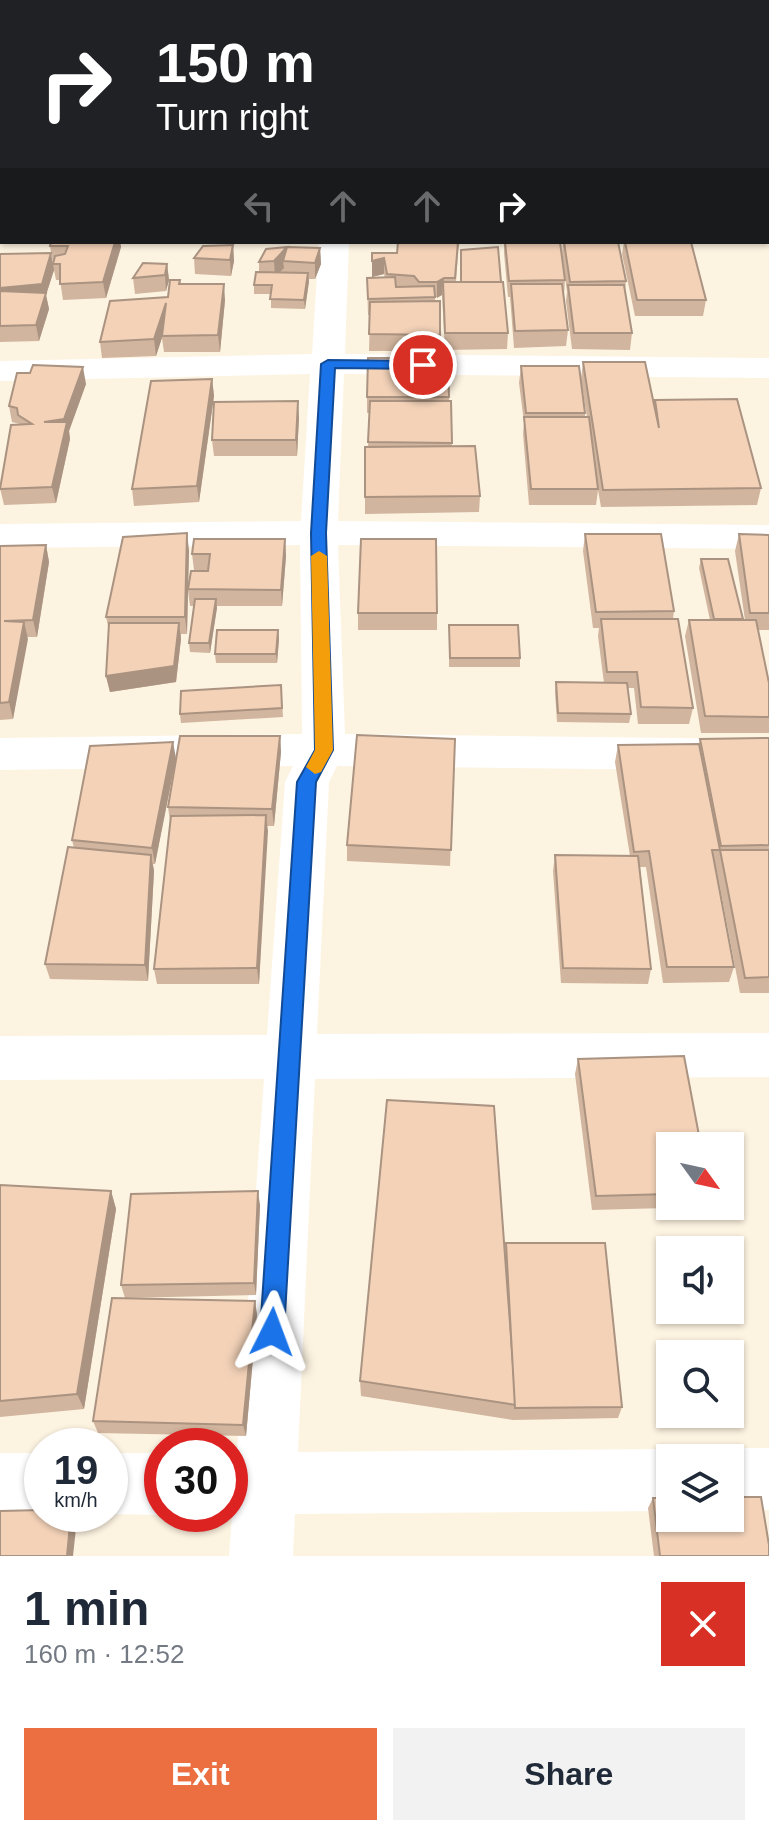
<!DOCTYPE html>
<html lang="en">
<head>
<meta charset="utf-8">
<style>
  :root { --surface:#fff; --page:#f2f2f3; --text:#1f2937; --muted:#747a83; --accent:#eb6f41 }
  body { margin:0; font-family:Helvetica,sans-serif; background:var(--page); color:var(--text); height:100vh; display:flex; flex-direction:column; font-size:30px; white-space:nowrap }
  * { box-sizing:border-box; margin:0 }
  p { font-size:26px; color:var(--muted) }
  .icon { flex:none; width:44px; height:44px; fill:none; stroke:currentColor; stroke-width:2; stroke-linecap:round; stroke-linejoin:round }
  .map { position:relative; height:1556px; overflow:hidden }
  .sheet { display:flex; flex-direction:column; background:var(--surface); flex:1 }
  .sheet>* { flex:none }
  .top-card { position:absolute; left:0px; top:0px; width:770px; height:244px; box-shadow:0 2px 6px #0004; background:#202124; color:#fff; overflow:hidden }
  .needle { width:52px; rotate:123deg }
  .buttons { position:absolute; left:656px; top:1132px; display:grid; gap:16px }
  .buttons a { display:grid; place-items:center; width:88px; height:88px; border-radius:0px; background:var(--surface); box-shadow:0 2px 6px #0004; font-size:40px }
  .speed { position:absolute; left:24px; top:1428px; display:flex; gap:16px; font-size:40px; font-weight:700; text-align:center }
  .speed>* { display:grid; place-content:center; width:104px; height:104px; border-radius:50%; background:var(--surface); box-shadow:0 2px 6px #0004; line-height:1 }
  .speed small { font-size:20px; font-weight:400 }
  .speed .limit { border:12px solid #d22; background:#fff; color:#111 }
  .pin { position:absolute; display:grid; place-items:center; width:68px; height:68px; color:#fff; margin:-34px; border:4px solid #fff; border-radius:50%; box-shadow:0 2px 8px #0007 }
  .me { position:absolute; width:88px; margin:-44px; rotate:3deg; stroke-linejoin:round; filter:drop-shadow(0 0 6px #0008) }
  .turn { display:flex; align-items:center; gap:28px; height:168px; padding:0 24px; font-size:36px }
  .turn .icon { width:104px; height:104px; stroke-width:2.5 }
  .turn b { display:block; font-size:56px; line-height:68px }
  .lanes { display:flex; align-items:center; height:76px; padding:0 24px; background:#0003; justify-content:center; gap:40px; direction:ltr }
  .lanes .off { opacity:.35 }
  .round { display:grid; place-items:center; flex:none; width:84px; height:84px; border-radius:0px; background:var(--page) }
  .summary { display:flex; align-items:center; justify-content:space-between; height:136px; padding:0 24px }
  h1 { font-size:48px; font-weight:800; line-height:60px }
  .action { display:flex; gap:16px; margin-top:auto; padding:16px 24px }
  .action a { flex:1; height:92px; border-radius:0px; background:var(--accent); color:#fff; font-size:32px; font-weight:800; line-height:92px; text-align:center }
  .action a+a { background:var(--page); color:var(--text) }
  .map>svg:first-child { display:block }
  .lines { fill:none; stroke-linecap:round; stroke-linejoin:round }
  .minor { fill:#fff; fill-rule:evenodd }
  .wall { fill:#d1b59e }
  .shaded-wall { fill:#aa9381 }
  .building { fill:#f3d2b8; stroke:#aa9381; stroke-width:2 }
  .route { fill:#1a73e8; stroke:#114b97; stroke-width:2 }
  .slow { fill:#f59e0b }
</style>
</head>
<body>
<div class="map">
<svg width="769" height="1556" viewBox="0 0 769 1556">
  <rect width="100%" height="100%" fill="#fdf3e1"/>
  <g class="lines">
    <!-- minor -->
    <g class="minor">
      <rect x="0" y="28" width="2" height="16"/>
      <rect x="0" y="120" width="2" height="16"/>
      <rect x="768" y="123" width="1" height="16"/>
      <path d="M 0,226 L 2,242 L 10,242 L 0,244 Z"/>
      <path d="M 768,227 L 769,245 L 757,242 L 768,242 Z"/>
      <path d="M 319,242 L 349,242 L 345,354 L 769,358 L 769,378 L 344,374 L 338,521 L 769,525 L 769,549 L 338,545 L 345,734 L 769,739 L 769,771 L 337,766 L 329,782 L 317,1034 L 769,1033 L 769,1077 L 315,1079 L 298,1452 L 670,1449 L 691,1458 L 670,1458 L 670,1511 L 295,1514 L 293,1556 L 229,1556 L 232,1515 L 228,1514 L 230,1453 L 237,1453 L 264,1079 L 0,1080 L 0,1036 L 267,1035 L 285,782 L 293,766 L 0,770 L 0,738 L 302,734 L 300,545 L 0,548 L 0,524 L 301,521 L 310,374 L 0,381 L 0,361 L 312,354 Z"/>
      <path d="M 730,1448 L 769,1448 L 769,1510 L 730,1510 L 730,1458 L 708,1458 Z"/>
      <path d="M 0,1453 L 42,1453 L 44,1514 L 0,1515 Z"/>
      <path d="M 110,1453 L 162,1453 L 164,1514 L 162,1515 L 108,1514 Z"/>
    </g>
  </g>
  <!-- wall -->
  <g class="wall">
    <path d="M 0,0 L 25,0 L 24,2 L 2,2 L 2,9 L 0,9 Z"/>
    <path d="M 44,0 L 73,0 L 72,2 L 44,2 Z"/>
    <path d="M 101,0 L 314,0 L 314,2 L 100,2 Z"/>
    <rect x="484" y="0" width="94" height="2"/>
    <path d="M 636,0 L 756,0 L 756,2 L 637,2 Z"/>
    <path d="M 757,0 L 769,0 L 769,3 L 768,2 L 757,2 Z"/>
    <rect x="768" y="23" width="1" height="56"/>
    <rect x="0" y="54" width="2" height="27"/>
    <path d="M 51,242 L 120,242 L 121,247 L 106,298 L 63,300 L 60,280 L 56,280 L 54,270 L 46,295 L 49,309 L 39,341 L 0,342 L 0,254 L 53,263 L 50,246 Z"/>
    <path d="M 459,242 L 456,282 L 501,282 L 508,333 L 507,349 L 445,350 L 442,295 L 435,298 L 440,335 L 440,351 L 369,351 L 370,315 L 368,315 L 367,278 L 385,278 L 384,274 L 372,277 L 372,253 L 397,253 Z"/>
    <path d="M 504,242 L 560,242 L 565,280 L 564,296 L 568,330 L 566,346 L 514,348 L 510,297 L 508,297 L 504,253 Z"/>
    <path d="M 563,242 L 618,242 L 626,281 L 625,290 L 632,333 L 630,350 L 572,349 L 566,301 L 567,292 L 562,253 Z"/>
    <path d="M 624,242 L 691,242 L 706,300 L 703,316 L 635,316 L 622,254 Z"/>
    <path d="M 233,245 L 234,261 L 231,276 L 195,274 L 194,258 Z"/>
    <path d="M 320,248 L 321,264 L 315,279 L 309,279 L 305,309 L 271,308 L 271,294 L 254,294 L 254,285 L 259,272 L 259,262 Z"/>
    <path d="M 167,264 L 169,280 L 166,291 L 135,294 L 133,278 Z"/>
    <path d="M 180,280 L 181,284 L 225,300 L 220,352 L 164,352 L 162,338 L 156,356 L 102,358 L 100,342 L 168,297 Z"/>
    <path d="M 583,362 L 654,405 L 655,400 L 761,488 L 757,505 L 601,507 L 598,490 L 596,505 L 529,505 L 523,434 L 524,422 L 519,383 L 521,366 L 585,413 L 585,417 L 587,417 L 581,379 Z"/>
    <path d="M 212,379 L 214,396 L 199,502 L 134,506 L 132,489 Z"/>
    <path d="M 86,384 L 69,431 L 70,439 L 56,503 L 4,505 L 0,488 L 20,424 L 12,422 L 9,406 Z"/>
    <path d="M 367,397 L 449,397 L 449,401 L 451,401 L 452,447 L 480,496 L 479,512 L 365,514 L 365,447 L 368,447 L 369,413 L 367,413 Z"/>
    <path d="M 299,417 L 297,456 L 214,456 L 212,440 Z"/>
    <path d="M 585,534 L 674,611 L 673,619 L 693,708 L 689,724 L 638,724 L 634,688 L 628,688 L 631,714 L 629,723 L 557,722 L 555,692 L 556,682 L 604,683 L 598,636 L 599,628 L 593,628 L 583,551 Z"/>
    <path d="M 739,534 L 769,535 L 769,630 L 758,630 L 769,683 L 769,733 L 701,733 L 685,636 L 689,620 L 710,620 L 699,568 L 701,559 L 742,620 L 745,620 L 735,551 Z"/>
    <path d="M 285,539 L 286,556 L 282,606 L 217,606 L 210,653 L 190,652 L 189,643 L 194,606 L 190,606 L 188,591 L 187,634 L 181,634 L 181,639 L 176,682 L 110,692 L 106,676 L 109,630 L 106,617 L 189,550 L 188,587 L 208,570 L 194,570 L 192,554 Z"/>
    <path d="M 46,545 L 49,562 L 37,637 L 27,637 L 13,719 L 0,720 L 0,546 Z"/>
    <rect x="358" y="613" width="79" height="17"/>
    <path d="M 449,625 L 520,658 L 520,667 L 449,667 Z"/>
    <path d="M 278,630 L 279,639 L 277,663 L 216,663 L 215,654 Z"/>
    <path d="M 281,685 L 283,717 L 181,723 L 180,714 Z"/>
    <path d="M 280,736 L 281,752 L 274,826 L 267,826 L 259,984 L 157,984 L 154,969 L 170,821 L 168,807 Z"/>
    <path d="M 769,738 L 769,993 L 740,993 L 716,866 L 734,967 L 729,982 L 663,983 L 646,867 L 640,867 L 651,969 L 648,984 L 561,983 L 553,871 L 555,855 L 630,856 L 615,762 L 618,745 L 699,744 L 700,739 Z"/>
    <path d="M 455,739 L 450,866 L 347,861 L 347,845 Z"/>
    <path d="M 176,758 L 155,864 L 153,864 L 154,871 L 148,981 L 50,979 L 45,964 L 74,848 L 72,840 Z"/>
    <path d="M 578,1059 L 670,1146 L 670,1206 L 704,1207 L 592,1210 L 575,1074 Z"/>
    <path d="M 0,1185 L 111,1191 L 116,1209 L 84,1409 L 0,1417 Z"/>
    <path d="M 260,1205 L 256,1295 L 125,1298 L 121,1285 Z"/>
    <path d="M 506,1243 L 622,1407 L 618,1418 L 513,1420 L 361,1396 L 360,1381 L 505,1254 Z"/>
    <path d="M 257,1314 L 246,1436 L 98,1433 L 93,1421 Z"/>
    <path d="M 653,1498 L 769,1556 L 654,1556 L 648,1508 Z"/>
  </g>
  <!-- shaded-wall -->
  <g class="shaded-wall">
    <path d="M 195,0 L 205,0 L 206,2 L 195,2 Z"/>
    <path d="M 2,157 L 2,179 L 0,183 L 0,161 Z"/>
    <path d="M 115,242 L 120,242 L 121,247 L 106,298 L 103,282 Z"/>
    <path d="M 233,245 L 234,261 L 231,276 L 230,260 Z"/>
    <path d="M 287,247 L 283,261 L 284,268 L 275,277 L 274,261 Z"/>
    <path d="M 320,248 L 321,264 L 315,279 L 315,263 Z"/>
    <path d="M 51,253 L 54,270 L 46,295 L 49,309 L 39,341 L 36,325 L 0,305 L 0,288 Z"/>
    <path d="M 384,258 L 384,274 L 372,277 L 372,261 Z"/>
    <path d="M 167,264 L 169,280 L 166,291 L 165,275 Z"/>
    <path d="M 308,273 L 309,282 L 305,309 L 304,300 Z"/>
    <path d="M 444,278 L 443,294 L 443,282 L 442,295 L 437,298 L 437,282 Z"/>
    <path d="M 224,284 L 225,300 L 220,352 L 218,335 Z"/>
    <path d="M 166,303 L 168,319 L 156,356 L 154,339 Z"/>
    <path d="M 83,367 L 86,384 L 69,431 L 70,439 L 56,503 L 52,487 L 44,422 Z"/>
    <path d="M 212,379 L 214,396 L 199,502 L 197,486 Z"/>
    <path d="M 298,401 L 299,417 L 297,456 L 296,440 Z"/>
    <path d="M 187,533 L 189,550 L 187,634 L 185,617 Z"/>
    <path d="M 285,539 L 286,556 L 282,606 L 281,590 Z"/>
    <path d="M 46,545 L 49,562 L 37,637 L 33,620 Z"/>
    <path d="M 216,599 L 217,608 L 210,653 L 209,643 Z"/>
    <path d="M 24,622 L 28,639 L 13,719 L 9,702 Z"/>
    <path d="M 179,623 L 181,639 L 176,682 L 110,692 L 106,676 Z"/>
    <path d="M 278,630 L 279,639 L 277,663 L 276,654 Z"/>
    <path d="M 280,736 L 281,752 L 274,826 L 272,809 Z"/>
    <path d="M 173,742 L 176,758 L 155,864 L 152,848 Z"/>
    <path d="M 266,815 L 268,831 L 259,984 L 257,968 Z"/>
    <path d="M 151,855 L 154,871 L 148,981 L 145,965 Z"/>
    <path d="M 111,1191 L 116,1209 L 84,1409 L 77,1394 Z"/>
    <path d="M 258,1191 L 260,1205 L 256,1295 L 254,1283 Z"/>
    <path d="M 255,1301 L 257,1314 L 246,1436 L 243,1425 Z"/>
    <path d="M 71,1514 L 74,1514 L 77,1519 L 73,1556 L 67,1556 Z"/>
  </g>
  <!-- building -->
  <g class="building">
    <path d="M 101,0 L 151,0 L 150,2 L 100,2 Z"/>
    <path d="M 528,0 L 578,0 L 578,2 L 529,2 Z"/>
    <path d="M 768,23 L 769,23 L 768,57 Z"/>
    <rect x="0" y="54" width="2" height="12"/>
    <rect x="768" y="140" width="1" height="29"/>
    <path d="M 0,144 L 2,144 L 2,157 L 0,161 Z"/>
    <path d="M 51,242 L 115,242 L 103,282 L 60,284 L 60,264 L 53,264 L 55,256 L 65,254 L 68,246 L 50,246 Z"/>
    <path d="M 398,242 L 458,242 L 455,278 L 444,278 L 437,282 L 419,282 L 414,276 L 387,274 L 384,258 L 372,261 L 372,253 L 397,253 Z"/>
    <path d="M 505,242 L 560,242 L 565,280 L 509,281 Z"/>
    <path d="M 564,242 L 618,242 L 626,281 L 570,282 Z"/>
    <path d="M 625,242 L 691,242 L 706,300 L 637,300 Z"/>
    <path d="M 233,245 L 230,260 L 194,258 L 203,246 Z"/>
    <path d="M 287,247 L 274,261 L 259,262 L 266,249 Z"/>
    <path d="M 287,247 L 320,248 L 315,263 L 283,261 Z"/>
    <path d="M 498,247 L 501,282 L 461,282 L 461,250 Z"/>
    <path d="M 51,253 L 42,284 L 0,288 L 0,254 Z"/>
    <path d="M 143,263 L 167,264 L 165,275 L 133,278 Z"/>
    <path d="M 256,272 L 308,273 L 304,300 L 270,299 L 272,285 L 254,285 Z"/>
    <path d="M 395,277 L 396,287 L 434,286 L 435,297 L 368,299 L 367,278 Z"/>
    <path d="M 170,280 L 180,280 L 179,284 L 224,284 L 218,335 L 162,336 L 166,303 L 154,339 L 100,342 L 110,301 L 168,297 Z"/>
    <path d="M 443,282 L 503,282 L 508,333 L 445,333 Z"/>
    <path d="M 511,284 L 562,284 L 568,330 L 515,331 Z"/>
    <path d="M 568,285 L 624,285 L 632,333 L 574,333 Z"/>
    <path d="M 0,291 L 46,293 L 36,325 L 0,326 Z"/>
    <path d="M 440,301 L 440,335 L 369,334 L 370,302 Z"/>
    <path d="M 368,358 L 448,358 L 449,397 L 367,397 Z"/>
    <path d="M 583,362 L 645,362 L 659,428 L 655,400 L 737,399 L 761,488 L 603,490 Z"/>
    <path d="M 33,365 L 83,367 L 64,419 L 44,422 L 67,422 L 52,487 L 0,489 L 11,425 L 32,424 L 18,415 L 17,408 L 9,406 L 17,373 L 30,373 Z"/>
    <path d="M 521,366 L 579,366 L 585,413 L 526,413 Z"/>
    <path d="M 212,379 L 197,486 L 132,489 L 151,381 Z"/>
    <path d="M 298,401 L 296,440 L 212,440 L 214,402 Z"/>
    <path d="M 370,401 L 451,401 L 452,443 L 368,442 Z"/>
    <path d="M 524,417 L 589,417 L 598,489 L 531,489 Z"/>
    <path d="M 475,446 L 480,496 L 365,497 L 365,447 Z"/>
    <path d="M 187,533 L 185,617 L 106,617 L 123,537 Z"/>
    <path d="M 585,534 L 661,534 L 674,611 L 596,612 Z"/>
    <path d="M 739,534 L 769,535 L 769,613 L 750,613 Z"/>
    <path d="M 194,539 L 285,539 L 281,590 L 188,589 L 191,571 L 208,571 L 210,554 L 192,554 Z"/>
    <path d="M 361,539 L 436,539 L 437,613 L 358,613 Z"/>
    <path d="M 46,545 L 33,620 L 4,621 L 24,622 L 9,702 L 0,703 L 0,546 Z"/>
    <path d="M 701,559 L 728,559 L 743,619 L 714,619 Z"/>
    <path d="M 195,599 L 216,599 L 209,643 L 189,643 Z"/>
    <path d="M 601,619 L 678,619 L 693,708 L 641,707 L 637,672 L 607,672 Z"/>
    <path d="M 689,620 L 756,620 L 769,683 L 769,717 L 705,716 Z"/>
    <path d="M 109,623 L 179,623 L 174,666 L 106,676 Z"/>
    <path d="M 449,625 L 518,625 L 520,658 L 450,658 Z"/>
    <path d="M 217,630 L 278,630 L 276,654 L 215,654 Z"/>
    <path d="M 556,682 L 627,683 L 631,714 L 558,713 Z"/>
    <path d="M 281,685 L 282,708 L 180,714 L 181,691 Z"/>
    <path d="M 357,735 L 455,739 L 451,850 L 347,845 Z"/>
    <path d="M 180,736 L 280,736 L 272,809 L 168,807 Z"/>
    <path d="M 769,738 L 769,845 L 721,846 L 700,739 Z"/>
    <path d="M 173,742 L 152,848 L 72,840 L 90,746 Z"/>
    <path d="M 699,744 L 720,850 L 712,850 L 734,967 L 667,967 L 649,851 L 634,852 L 618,745 Z"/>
    <path d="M 266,815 L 257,968 L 154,969 L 171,816 Z"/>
    <path d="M 68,847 L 151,855 L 145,965 L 45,964 Z"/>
    <path d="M 720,850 L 769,850 L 769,977 L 745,978 Z"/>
    <path d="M 555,855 L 638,856 L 651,969 L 563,968 Z"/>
    <path d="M 684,1056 L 701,1146 L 670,1146 L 670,1194 L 596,1196 L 578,1059 Z"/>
    <path d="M 387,1100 L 494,1106 L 516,1405 L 360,1381 Z"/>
    <path d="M 0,1185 L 111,1191 L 77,1394 L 0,1401 Z"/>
    <path d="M 258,1191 L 254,1283 L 121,1285 L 131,1194 Z"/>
    <path d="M 506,1243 L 605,1243 L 622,1407 L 515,1408 Z"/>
    <path d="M 112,1298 L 255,1301 L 243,1425 L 93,1421 Z"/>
    <path d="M 730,1497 L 761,1497 L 769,1545 L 769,1556 L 660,1556 L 653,1498 L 670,1498 L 670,1518 L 730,1518 Z"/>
    <path d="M 42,1510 L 42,1514 L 71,1514 L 67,1556 L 0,1556 L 0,1511 Z"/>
  </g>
  <!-- route -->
  <path class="route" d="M 328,360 L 423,361 L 430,365 L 423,369 L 335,368 L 326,533 L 333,750 L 316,782 L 284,1332 L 281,1340 L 272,1344 L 264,1340 L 260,1332 L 297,782 L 315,750 L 311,533 L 321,364 Z"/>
  <!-- slow -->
  <path class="slow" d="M 319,551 L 327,556 L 333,750 L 321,772 L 315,774 L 306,767 L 315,750 L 311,556 Z"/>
</svg>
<div class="buttons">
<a><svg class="needle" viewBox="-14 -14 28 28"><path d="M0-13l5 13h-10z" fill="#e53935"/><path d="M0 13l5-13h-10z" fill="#747a83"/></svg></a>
<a><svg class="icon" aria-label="sound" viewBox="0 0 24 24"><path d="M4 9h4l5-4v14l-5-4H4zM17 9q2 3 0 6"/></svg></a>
<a><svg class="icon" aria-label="search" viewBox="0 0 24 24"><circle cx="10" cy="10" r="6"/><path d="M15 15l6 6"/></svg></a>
<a><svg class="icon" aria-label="layers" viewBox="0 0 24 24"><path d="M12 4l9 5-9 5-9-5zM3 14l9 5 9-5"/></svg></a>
</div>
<div class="speed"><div>19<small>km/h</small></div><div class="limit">30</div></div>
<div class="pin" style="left:423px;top:365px;background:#d93025"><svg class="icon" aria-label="arrive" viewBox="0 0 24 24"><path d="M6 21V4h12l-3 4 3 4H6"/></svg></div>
<svg class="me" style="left:272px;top:1332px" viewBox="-20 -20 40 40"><path d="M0-17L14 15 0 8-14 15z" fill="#1a73e8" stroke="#fff" stroke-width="4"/></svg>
<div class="top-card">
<div class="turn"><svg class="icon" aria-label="right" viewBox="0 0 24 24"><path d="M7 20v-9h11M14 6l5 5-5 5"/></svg><div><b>150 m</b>Turn right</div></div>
<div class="lanes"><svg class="icon off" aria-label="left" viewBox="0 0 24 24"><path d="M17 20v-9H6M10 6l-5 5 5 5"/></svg><svg class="icon off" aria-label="ahead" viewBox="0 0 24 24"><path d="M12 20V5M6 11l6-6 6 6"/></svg><svg class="icon off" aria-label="ahead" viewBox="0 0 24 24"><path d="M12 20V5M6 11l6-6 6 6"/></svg><svg class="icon" aria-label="right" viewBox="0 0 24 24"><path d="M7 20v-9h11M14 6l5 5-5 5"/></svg></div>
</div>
</div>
<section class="sheet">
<div class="summary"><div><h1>1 min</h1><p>160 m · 12:52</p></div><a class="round" style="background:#d93025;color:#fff"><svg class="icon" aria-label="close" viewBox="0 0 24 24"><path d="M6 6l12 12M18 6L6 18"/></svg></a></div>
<div class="action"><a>Exit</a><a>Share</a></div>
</section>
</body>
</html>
